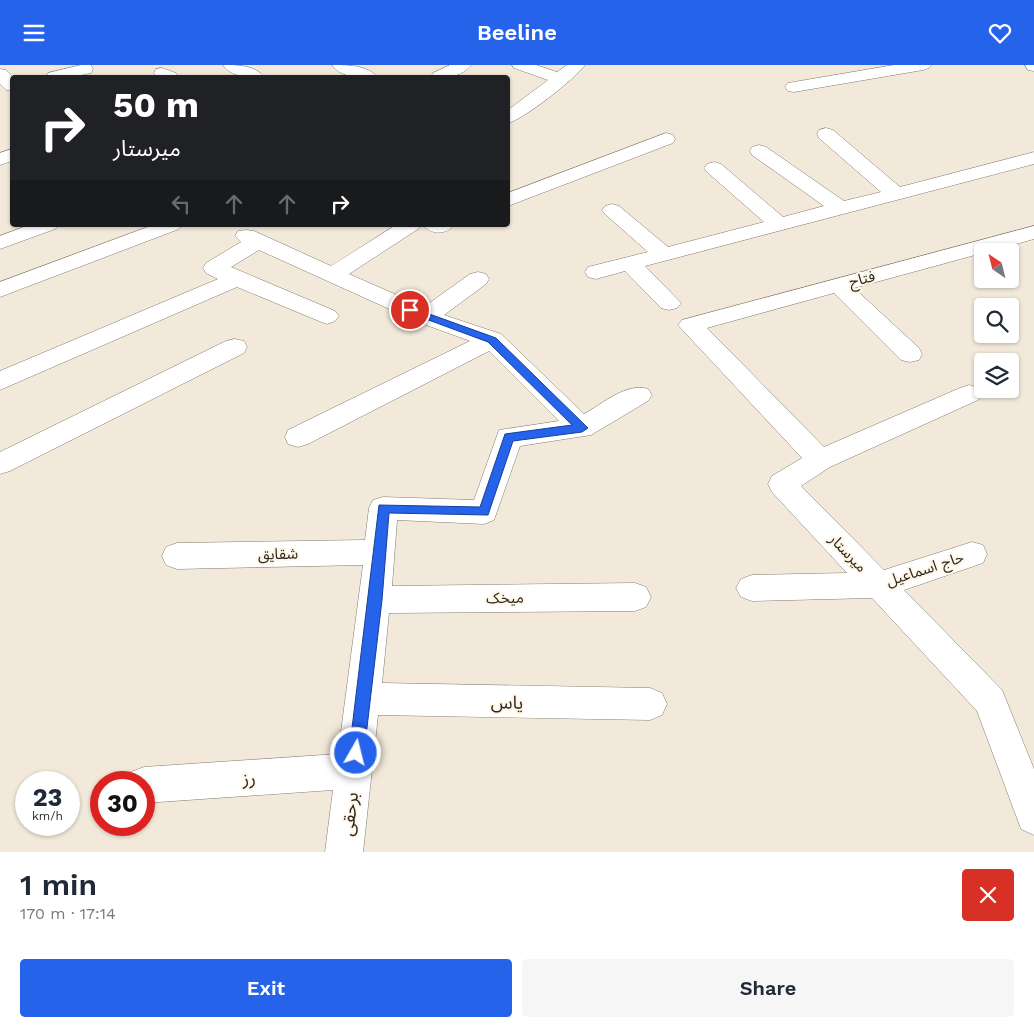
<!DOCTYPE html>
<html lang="en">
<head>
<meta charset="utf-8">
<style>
  :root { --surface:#fff; --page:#f6f6f7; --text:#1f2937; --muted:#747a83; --accent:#2563eb }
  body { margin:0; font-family:"Work Sans","Noto Sans Arabic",sans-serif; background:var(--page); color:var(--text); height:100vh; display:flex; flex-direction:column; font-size:19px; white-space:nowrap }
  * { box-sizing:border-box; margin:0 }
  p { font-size:16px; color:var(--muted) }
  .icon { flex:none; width:28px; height:28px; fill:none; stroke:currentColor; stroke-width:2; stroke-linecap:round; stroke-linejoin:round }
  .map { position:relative; height:787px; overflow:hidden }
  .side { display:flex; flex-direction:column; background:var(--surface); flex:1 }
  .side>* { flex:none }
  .banner { position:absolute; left:10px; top:10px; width:500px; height:152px; border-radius:5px; box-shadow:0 1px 4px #0004; background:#202124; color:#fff; overflow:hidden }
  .needle { width:32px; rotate:325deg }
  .controls { position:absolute; left:974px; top:178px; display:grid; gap:10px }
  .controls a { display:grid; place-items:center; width:45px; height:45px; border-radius:5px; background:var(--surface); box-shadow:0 1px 4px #0004; font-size:25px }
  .speed { position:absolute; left:15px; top:706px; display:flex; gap:10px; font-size:25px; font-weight:700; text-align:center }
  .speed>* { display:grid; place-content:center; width:65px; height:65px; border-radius:50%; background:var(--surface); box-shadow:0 1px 4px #0004; line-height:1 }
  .speed small { font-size:12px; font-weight:400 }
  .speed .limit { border:8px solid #d22; background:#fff; color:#111 }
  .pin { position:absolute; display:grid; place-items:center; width:42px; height:42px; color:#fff; margin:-21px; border:2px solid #fff; border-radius:50%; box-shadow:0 1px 5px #0007 }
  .me { position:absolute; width:55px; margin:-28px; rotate:8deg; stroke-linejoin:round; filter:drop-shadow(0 0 4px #0008) }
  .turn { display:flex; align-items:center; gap:18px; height:105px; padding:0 20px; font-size:22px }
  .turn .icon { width:65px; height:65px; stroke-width:2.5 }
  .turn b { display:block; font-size:35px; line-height:42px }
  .lanes { display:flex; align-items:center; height:48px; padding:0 20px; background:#0003; justify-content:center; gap:25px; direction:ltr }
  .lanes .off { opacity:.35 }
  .round { display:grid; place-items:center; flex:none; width:52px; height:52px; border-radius:5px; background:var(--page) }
  .head { display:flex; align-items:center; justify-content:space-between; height:85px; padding:0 20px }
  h1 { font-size:30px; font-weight:600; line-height:38px }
  .cta { display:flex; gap:10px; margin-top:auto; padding:10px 20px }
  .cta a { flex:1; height:58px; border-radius:5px; background:var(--accent); color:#fff; font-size:20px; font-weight:600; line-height:58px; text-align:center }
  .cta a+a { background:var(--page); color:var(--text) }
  header { display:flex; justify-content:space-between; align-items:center; height:65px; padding:0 20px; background:var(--accent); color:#fff; font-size:22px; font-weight:600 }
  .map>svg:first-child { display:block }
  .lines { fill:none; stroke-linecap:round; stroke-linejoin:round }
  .minor-casing { stroke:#837b6e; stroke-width:1 }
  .minor { fill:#fff; fill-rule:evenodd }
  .route { fill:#2563eb; stroke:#184099 }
  .labels { text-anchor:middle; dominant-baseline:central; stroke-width:4; stroke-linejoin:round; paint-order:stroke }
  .street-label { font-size:15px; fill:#2b2822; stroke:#fff6e7 }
  .near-street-label { font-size:18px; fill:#2b2822; stroke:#fff6e7 }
</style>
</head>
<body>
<header><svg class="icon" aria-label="menu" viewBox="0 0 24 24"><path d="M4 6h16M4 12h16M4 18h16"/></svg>Beeline<svg class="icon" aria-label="heart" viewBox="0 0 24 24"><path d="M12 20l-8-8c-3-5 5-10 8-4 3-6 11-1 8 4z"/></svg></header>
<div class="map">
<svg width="1034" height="787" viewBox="0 0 1034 787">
  <rect width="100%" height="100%" fill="#f2e9da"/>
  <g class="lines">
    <!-- minor casing -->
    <g class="minor-casing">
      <g id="minor">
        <path d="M 81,0 L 91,0 L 93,4 L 91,8 L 72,12 L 46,12 L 48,8 Z"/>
        <path d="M 223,0 C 237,0 255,0 264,12 C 251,14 231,12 223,0 Z"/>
        <path d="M 332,0 C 346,0 368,0 377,12 C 364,14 340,13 332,0 Z"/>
        <path d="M 450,0 L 471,0 C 462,12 444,14 431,12 L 433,8 Z"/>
        <path d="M 512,0 L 536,0 L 557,7 L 567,0 L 585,0 C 576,13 523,55 508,58 L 508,45 L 548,15 L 514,3 Z"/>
        <path d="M 894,0 L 931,0 L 929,3 L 923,5 L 794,27 L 788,26 L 785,22 L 788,18 L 794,17 Z"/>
        <path d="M 1025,0 L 1034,0 L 1034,6 L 1028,5 Z"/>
        <path d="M 162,3 L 176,8 L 178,12 L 156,12 L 154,8 L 156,4 Z"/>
        <path d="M 0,4 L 6,5 L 13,12 L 12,26 L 6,25 L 0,19 Z"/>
        <path d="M 826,63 L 833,65 L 900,122 L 1034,87 L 1034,99 L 645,201 L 681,238 L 677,243 L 669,245 L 661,243 L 625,206 L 596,214 L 588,212 L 585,207 L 588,202 L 648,187 L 605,149 L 602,145 L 605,141 L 612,139 L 619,141 L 668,182 L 764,157 L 707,107 L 704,103 L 707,99 L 714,97 L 721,99 L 783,152 L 824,141 L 752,90 L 750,86 L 752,82 L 759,80 L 766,82 L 844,136 L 881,127 L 819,73 L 817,69 L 819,65 Z"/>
        <path d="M 666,68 L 673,70 L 675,74 L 673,78 L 508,141 L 508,128 Z"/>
        <path d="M 12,84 L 12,96 L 0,100 L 0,88 Z"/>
        <path d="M 29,160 L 58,160 L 55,164 L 0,184 L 0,171 Z"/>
        <path d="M 153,160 L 182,160 L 179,164 L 0,232 L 0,217 Z"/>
        <path d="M 396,160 L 421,160 L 418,164 L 349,209 L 424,242 L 470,209 L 478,207 L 486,209 L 489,214 L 486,219 L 444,250 L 501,269 L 584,349 C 602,339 627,317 648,324 L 652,330 L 648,336 L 591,370 L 520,381 L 494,455 L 484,459 L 397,455 L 392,521 L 635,518 L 646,522 L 651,532 L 646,542 L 635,546 L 389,548 L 382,618 L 650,623 L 662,628 L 667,639 L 662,650 L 650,655 L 378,650 L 363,787 L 325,787 L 333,725 L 144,738 L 144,718 L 127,718 L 131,707 L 144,702 L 338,689 L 363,500 L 177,504 L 166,500 L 162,491 L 166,482 L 177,478 L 365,475 L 369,443 L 373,435 L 383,432 L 474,435 L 499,365 L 559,356 L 489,286 L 308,379 L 298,382 L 288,379 L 285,372 L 288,365 L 470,276 L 418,257 L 259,185 L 231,202 L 335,246 L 339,251 L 335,256 L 327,259 L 319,256 L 237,222 L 0,325 L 0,306 L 218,214 L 206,208 L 203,203 L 206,198 L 241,177 L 235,171 L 238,166 L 246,165 L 254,166 L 331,201 Z"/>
        <path d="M 423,160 L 454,160 C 447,170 430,170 423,160 Z"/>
        <path d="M 1034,161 L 1034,174 L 854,223 L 919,283 L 922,289 L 919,295 L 910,297 L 901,295 L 834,228 L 707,263 L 824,382 L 960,323 L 969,320 L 978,323 L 982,329 L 978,335 L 830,402 L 801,421 L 884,505 L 972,477 L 983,480 L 987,489 L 983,498 L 904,525 L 1002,625 L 1034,704 L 1034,770 L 1021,764 L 977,646 L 872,533 L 752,536 L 741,532 L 736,523 L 741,514 L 752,510 L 847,508 L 772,427 L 768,419 L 772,411 L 802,393 L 678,260 L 682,255 Z"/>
        <path d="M 235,274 L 244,276 L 247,282 L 244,288 L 10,406 L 0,409 L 0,387 L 226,276 Z"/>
      </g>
    </g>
    <!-- minor -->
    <use href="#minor" class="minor"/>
  </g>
  <!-- route -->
  <path class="route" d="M 410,242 L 496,273 L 588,363 L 582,367 L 513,376 L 488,450 L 389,448 L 382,535 L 364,688 L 361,693 L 356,695 L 351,693 L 349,688 L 379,440 L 480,442 L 505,369 L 572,360 L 488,277 L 407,247 L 406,245 Z"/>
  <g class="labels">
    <!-- street labels -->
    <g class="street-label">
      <text transform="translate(862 214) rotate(-15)">فتاح</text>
      <text transform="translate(848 488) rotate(46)">میرستار</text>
      <text transform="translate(278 489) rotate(-1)">شقایق</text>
      <text transform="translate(925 504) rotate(-18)">حاج اسماعیل</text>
      <text transform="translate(505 533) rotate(-1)">میخک</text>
    </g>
    <!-- near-street labels -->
    <g class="near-street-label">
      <text transform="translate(507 637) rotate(1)">یاس</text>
      <text transform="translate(249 713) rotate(-4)">رز</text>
      <text transform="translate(349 749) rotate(-83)">برحقی</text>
    </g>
  </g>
</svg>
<div class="controls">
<a><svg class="needle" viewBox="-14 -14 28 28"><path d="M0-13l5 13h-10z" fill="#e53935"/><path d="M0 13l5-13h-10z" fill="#747a83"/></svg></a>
<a><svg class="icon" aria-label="search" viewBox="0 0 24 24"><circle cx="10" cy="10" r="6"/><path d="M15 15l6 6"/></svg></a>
<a><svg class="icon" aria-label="layers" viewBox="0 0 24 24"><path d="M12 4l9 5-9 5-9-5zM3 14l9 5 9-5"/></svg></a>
</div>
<div class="speed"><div>23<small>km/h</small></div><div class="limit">30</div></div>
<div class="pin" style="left:410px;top:245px;background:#d93025"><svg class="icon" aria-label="arrive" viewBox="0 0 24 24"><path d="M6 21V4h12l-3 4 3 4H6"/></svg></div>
<svg class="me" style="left:356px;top:688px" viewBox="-20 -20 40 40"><circle r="17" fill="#2563eb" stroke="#fff" stroke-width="3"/><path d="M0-11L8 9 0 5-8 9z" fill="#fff"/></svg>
<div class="banner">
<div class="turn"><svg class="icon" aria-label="right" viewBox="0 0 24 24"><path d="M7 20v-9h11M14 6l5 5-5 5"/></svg><div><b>50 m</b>میرستار</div></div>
<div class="lanes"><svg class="icon off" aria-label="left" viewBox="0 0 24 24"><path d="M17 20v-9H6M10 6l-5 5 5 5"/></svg><svg class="icon off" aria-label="ahead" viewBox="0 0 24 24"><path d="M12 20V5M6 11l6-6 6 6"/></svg><svg class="icon off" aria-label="ahead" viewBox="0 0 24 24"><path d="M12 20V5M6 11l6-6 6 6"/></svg><svg class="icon" aria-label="right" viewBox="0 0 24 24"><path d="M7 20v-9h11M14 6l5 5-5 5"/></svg></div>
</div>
</div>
<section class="side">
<div class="head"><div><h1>1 min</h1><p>170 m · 17:14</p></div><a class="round" style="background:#d93025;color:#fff"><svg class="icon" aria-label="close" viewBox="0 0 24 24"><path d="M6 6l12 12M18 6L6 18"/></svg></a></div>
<div class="cta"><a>Exit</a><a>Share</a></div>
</section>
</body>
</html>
